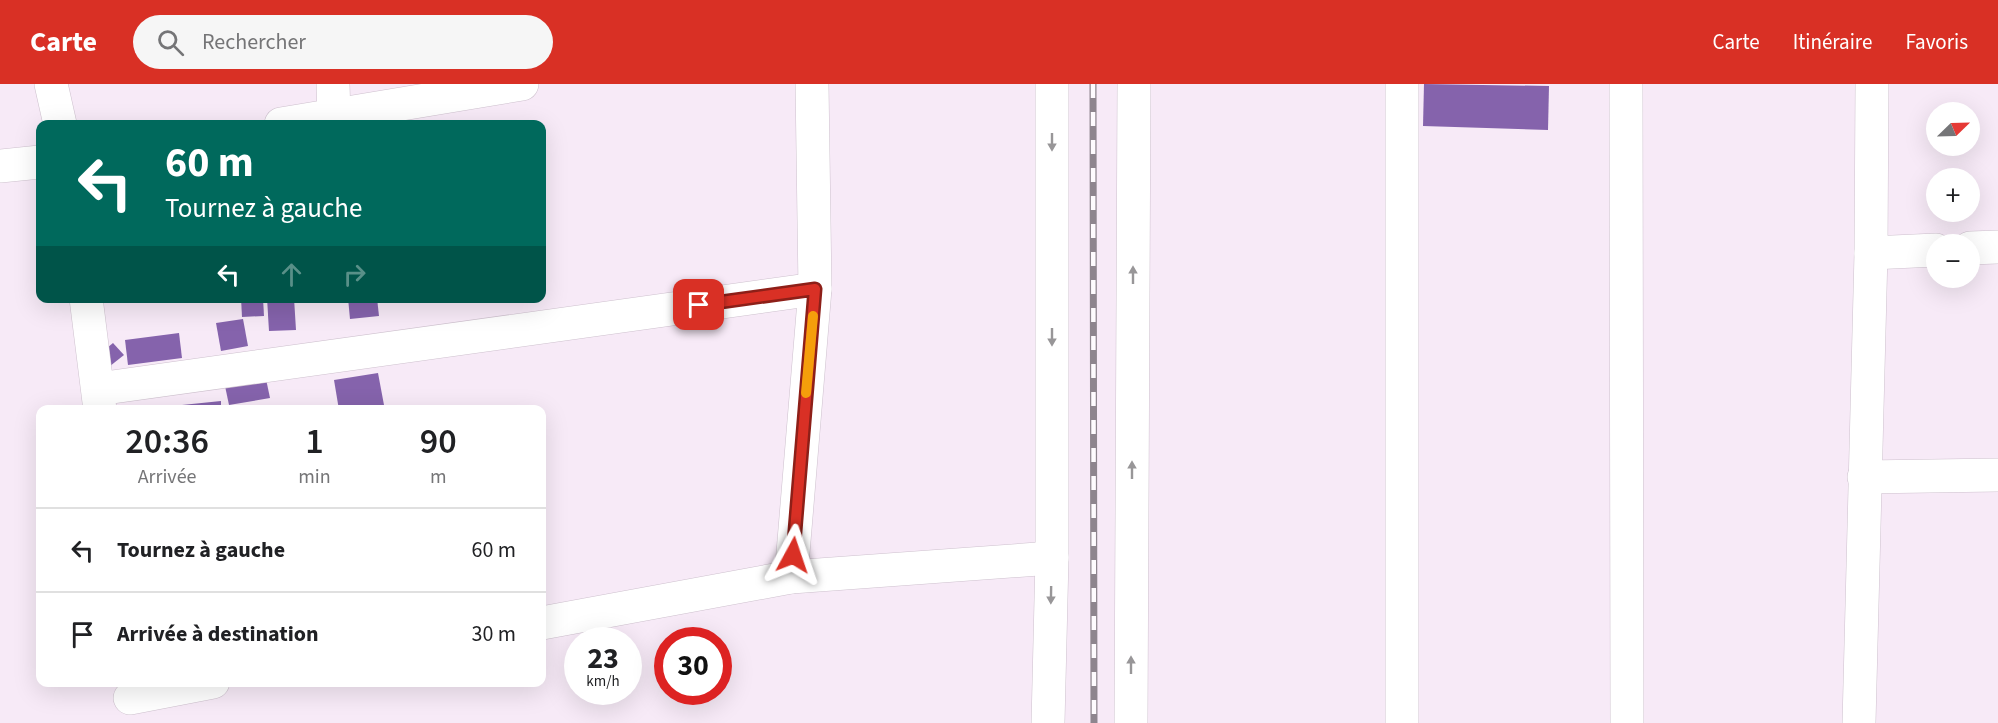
<!DOCTYPE html>
<html lang="fr">
<head>
<meta charset="utf-8">
<style>
  :root { --surface:#fff; --page:#f6f6f6; --text:#202124; --muted:#757577; --line:#e0e0e0; --accent:#d93025 }
  body { margin:0; font-family:"Source Sans 3",sans-serif; background:var(--page); color:var(--text); height:100vh; display:flex; flex-direction:column; font-size:22px; white-space:nowrap }
  * { box-sizing:border-box; margin:0 }
  p { font-size:20px; color:var(--muted) }
  .icon { flex:none; width:33px; height:33px; fill:none; stroke:currentColor; stroke-width:2; stroke-linecap:round; stroke-linejoin:round }
  .map { position:relative; flex:1; overflow:hidden }
  .side { position:absolute; left:36px; top:321px; width:510px; height:282px; display:flex; flex-direction:column; background:var(--surface); border-radius:12px; box-shadow:0 6px 24px #0002 }
  .side>* { flex:none }
  .guide { position:absolute; left:36px; top:36px; width:510px; height:183px; border-radius:12px; box-shadow:0 6px 24px #0002; background:#00695c; color:#fff; overflow:hidden }
  .needle { width:39px; rotate:67deg }
  .fabs { position:absolute; left:1926px; top:18px; display:grid; gap:12px }
  .fabs a { display:grid; place-items:center; width:54px; height:54px; border-radius:50%; background:var(--surface); box-shadow:0 6px 24px #0002; font-size:30px }
  .speed { position:absolute; left:564px; top:543px; display:flex; gap:12px; font-size:30px; font-weight:700; text-align:center }
  .speed>* { display:grid; place-content:center; width:78px; height:78px; border-radius:50%; background:var(--surface); box-shadow:0 6px 24px #0002; line-height:1 }
  .speed small { font-size:15px; font-weight:400 }
  .speed .limit { border:9px solid #d22; background:#fff; color:#111 }
  .pin { position:absolute; display:grid; place-items:center; width:51px; height:51px; color:#fff; margin:-26px; border-radius:12px; box-shadow:0 3px 9px #0006 }
  .me { position:absolute; width:66px; margin:-33px; rotate:5deg; stroke-linejoin:round; filter:drop-shadow(0 0 4px #0008) }
  .turn { display:flex; align-items:center; gap:21px; height:126px; padding:0 30px; font-size:27px }
  .turn .icon { width:78px; height:78px; stroke-width:2.5 }
  .turn b { display:block; font-size:42px; line-height:51px }
  .lanes { display:flex; align-items:center; height:57px; padding:0 30px; background:#0003; justify-content:center; gap:30px; direction:ltr }
  .lanes .off { opacity:.35 }
  .eta { display:flex; justify-content:space-evenly; align-items:center; height:102px; text-align:center }
  .eta b { font-size:36px; font-weight:600; line-height:42px }
  ul { padding:0; list-style:none }
  li { display:flex; align-items:center; gap:18px; height:84px; padding:0 30px; border-top:2px solid var(--line) }
  li div { flex:1 }
  li b { display:block; font-size:22px }
  li em { font-style:normal }
  header { display:flex; align-items:center; gap:36px; box-sizing:border-box; height:84px; padding:0 30px; background:var(--accent); color:#fff }
  header strong { font-size:28px }
  nav { display:flex; gap:33px; margin-inline-start:auto; font-size:21px }
  .search { width:420px; height:54px; background:var(--page); display:flex; align-items:center; gap:15px; box-sizing:border-box; padding:0 21px; border-radius:33px; color:var(--muted); font-size:22px }
  .map>svg:first-child { display:block }
  .building { fill:#8563ac }
  .lines { fill:none; stroke-linecap:round; stroke-linejoin:round }
  .minor-casing { stroke:#cec1ce; stroke-width:34 }
  .tertiary-casing { stroke:#cec1ce; stroke-width:34 }
  .secondary-casing { stroke:#cec1ce; stroke-width:34 }
  .minor { stroke:#fff; stroke-width:33 }
  .tertiary { stroke:#fff; stroke-width:33 }
  .secondary { stroke:#fff; stroke-width:33 }
  .rail-casing { stroke:#8e858e; stroke-width:7 }
  .rail { stroke:#fefbfe; stroke-width:4.5; stroke-dasharray:14; stroke-linecap:butt }
  .oneway { fill:#989698 }
  .route-casing { stroke:#8d1f18; stroke-width:15 }
  .route { stroke:#d93025; stroke-width:10 }
  .slow { stroke:#f59e0b; stroke-width:10 }
</style>
</head>
<body>
<header>
<strong>Carte</strong>
<div class="search"><svg class="icon" aria-label="search" viewBox="0 0 24 24"><circle cx="10" cy="10" r="6"/><path d="M15 15l6 6"/></svg>Rechercher</div>
<nav><a>Carte</a><a>Itinéraire</a><a>Favoris</a></nav>
</header>
<div class="map">
<svg width="1998" height="639" viewBox="0 0 1998 639">
  <rect width="100%" height="100%" fill="#f7eaf7"/>
  <!-- building -->
  <g class="building">
    <path d="M 1424,0 L 1549,2 L 1548,46 L 1423,42 Z"/>
    <path d="M 241,214 L 263,214 L 264,232 L 242,233 Z"/>
    <path d="M 267,214 L 294,214 L 296,246 L 269,247 Z"/>
    <path d="M 348,214 L 377,214 L 379,232 L 350,235 Z"/>
    <path d="M 243,235 L 248,262 L 221,267 L 216,239 Z"/>
    <path d="M 179,249 L 182,274 L 128,281 L 125,256 Z"/>
    <path d="M 113,259 L 124,271 L 105,286 L 96,273 Z"/>
    <path d="M 378,289 L 384,321 L 354,326 L 339,326 L 334,296 Z"/>
    <path d="M 266,295 L 270,314 L 229,321 L 225,302 Z"/>
    <path d="M 221,317 L 221,326 L 183,326 L 182,321 Z"/>
  </g>
  <g class="lines">
    <!-- minor casing -->
    <g class="minor-casing">
      <g id="minor">
        <path d="M 51,0 L 60,40"/>
        <path d="M 333,0 L 334,32"/>
        <path d="M 1402,0 L 1402,639"/>
        <path d="M 1626,0 L 1627,639"/>
        <path d="M 1970,164 L 1998,163"/>
        <path d="M 1871,169 L 1936,166"/>
        <path d="M 86,214 L 100,326"/>
        <path d="M 98,305 L 815,205"/>
        <path d="M 1864,393 L 1998,391"/>
        <path d="M 791,493 L 815,205 L 812,0"/>
        <path d="M 542,539 L 791,493 L 1052,474"/>
        <path d="M 130,614 L 213,598"/>
        <path d="M 1859,639 L 1871,169 L 1872,0"/>
      </g>
    </g>
    <!-- tertiary casing -->
    <g class="tertiary-casing">
      <g id="tertiary">
        <path d="M 281,40 L 522,0"/>
        <path d="M 0,82 L 40,78"/>
      </g>
    </g>
    <!-- secondary casing -->
    <g class="secondary-casing">
      <g id="secondary">
        <path d="M 1048,639 L 1052,474 L 1052,0"/>
        <path d="M 1131,639 L 1134,0"/>
      </g>
    </g>
    <!-- minor -->
    <use href="#minor" class="minor"/>
    <!-- tertiary -->
    <use href="#tertiary" class="tertiary"/>
    <!-- secondary -->
    <use href="#secondary" class="secondary"/>
    <!-- rail casing -->
    <g class="rail-casing">
      <path id="rail" d="M 1093,0 L 1094,639"/>
    </g>
    <!-- rail -->
    <use href="#rail" class="rail"/>
  </g>
  <!-- one-way arrows -->
  <defs><path id="oneway-solid" d="M-6-.8H1V-3.2L6.5 0L1 3.2V.8H-6Z" transform="scale(1.5)"/></defs>
  <g class="oneway">
    <use href="#oneway-solid" transform="translate(1052 58) rotate(90)"/>
    <use href="#oneway-solid" transform="translate(1133 191) rotate(-90)"/>
    <use href="#oneway-solid" transform="translate(1052 253) rotate(90)"/>
    <use href="#oneway-solid" transform="translate(1132 386) rotate(-90)"/>
    <use href="#oneway-solid" transform="translate(1051 511) rotate(91)"/>
    <use href="#oneway-solid" transform="translate(1131 581) rotate(-90)"/>
  </g>
  <g class="lines">
    <!-- route casing -->
    <g class="route-casing">
      <path id="route" d="M 699,221 L 815,205 L 793,471"/>
    </g>
    <!-- route -->
    <use href="#route" class="route"/>
    <!-- slow -->
    <path class="slow" d="M 806,309 L 813,232"/>
  </g>
</svg>
<div class="fabs">
<a><svg class="needle" viewBox="-14 -14 28 28"><path d="M0-13l5 13h-10z" fill="#e53935"/><path d="M0 13l5-13h-10z" fill="#757577"/></svg></a>
<a>+</a>
<a>−</a>
</div>
<div class="speed"><div>23<small>km/h</small></div><div class="limit">30</div></div>
<div class="pin" style="left:699px;top:221px;background:#d93025"><svg class="icon" aria-label="arrive" viewBox="0 0 24 24"><path d="M6 21V4h12l-3 4 3 4H6"/></svg></div>
<svg class="me" style="left:793px;top:471px" viewBox="-20 -20 40 40"><path d="M0-17L14 15 0 8-14 15z" fill="#d93025" stroke="#fff" stroke-width="4"/></svg>
<div class="guide">
<div class="turn"><svg class="icon" aria-label="left" viewBox="0 0 24 24"><path d="M17 20v-9H6M10 6l-5 5 5 5"/></svg><div><b>60 m</b>Tournez à gauche</div></div>
<div class="lanes"><svg class="icon" aria-label="left" viewBox="0 0 24 24"><path d="M17 20v-9H6M10 6l-5 5 5 5"/></svg><svg class="icon off" aria-label="ahead" viewBox="0 0 24 24"><path d="M12 20V5M6 11l6-6 6 6"/></svg><svg class="icon off" aria-label="right" viewBox="0 0 24 24"><path d="M7 20v-9h11M14 6l5 5-5 5"/></svg></div>
</div>
<section class="side">
<div class="eta">
<div><b>20:36</b><p>Arrivée</p></div>
<div><b>1</b><p>min</p></div>
<div><b>90</b><p>m</p></div>
</div>
<ul>
<li><svg class="icon" aria-label="left" viewBox="0 0 24 24"><path d="M17 20v-9H6M10 6l-5 5 5 5"/></svg><div><b>Tournez à gauche</b></div><em>60 m</em></li>
<li><svg class="icon" aria-label="arrive" viewBox="0 0 24 24"><path d="M6 21V4h12l-3 4 3 4H6"/></svg><div><b>Arrivée à destination</b></div><em>30 m</em></li>
</ul>
</section>
</div>
</body>
</html>
